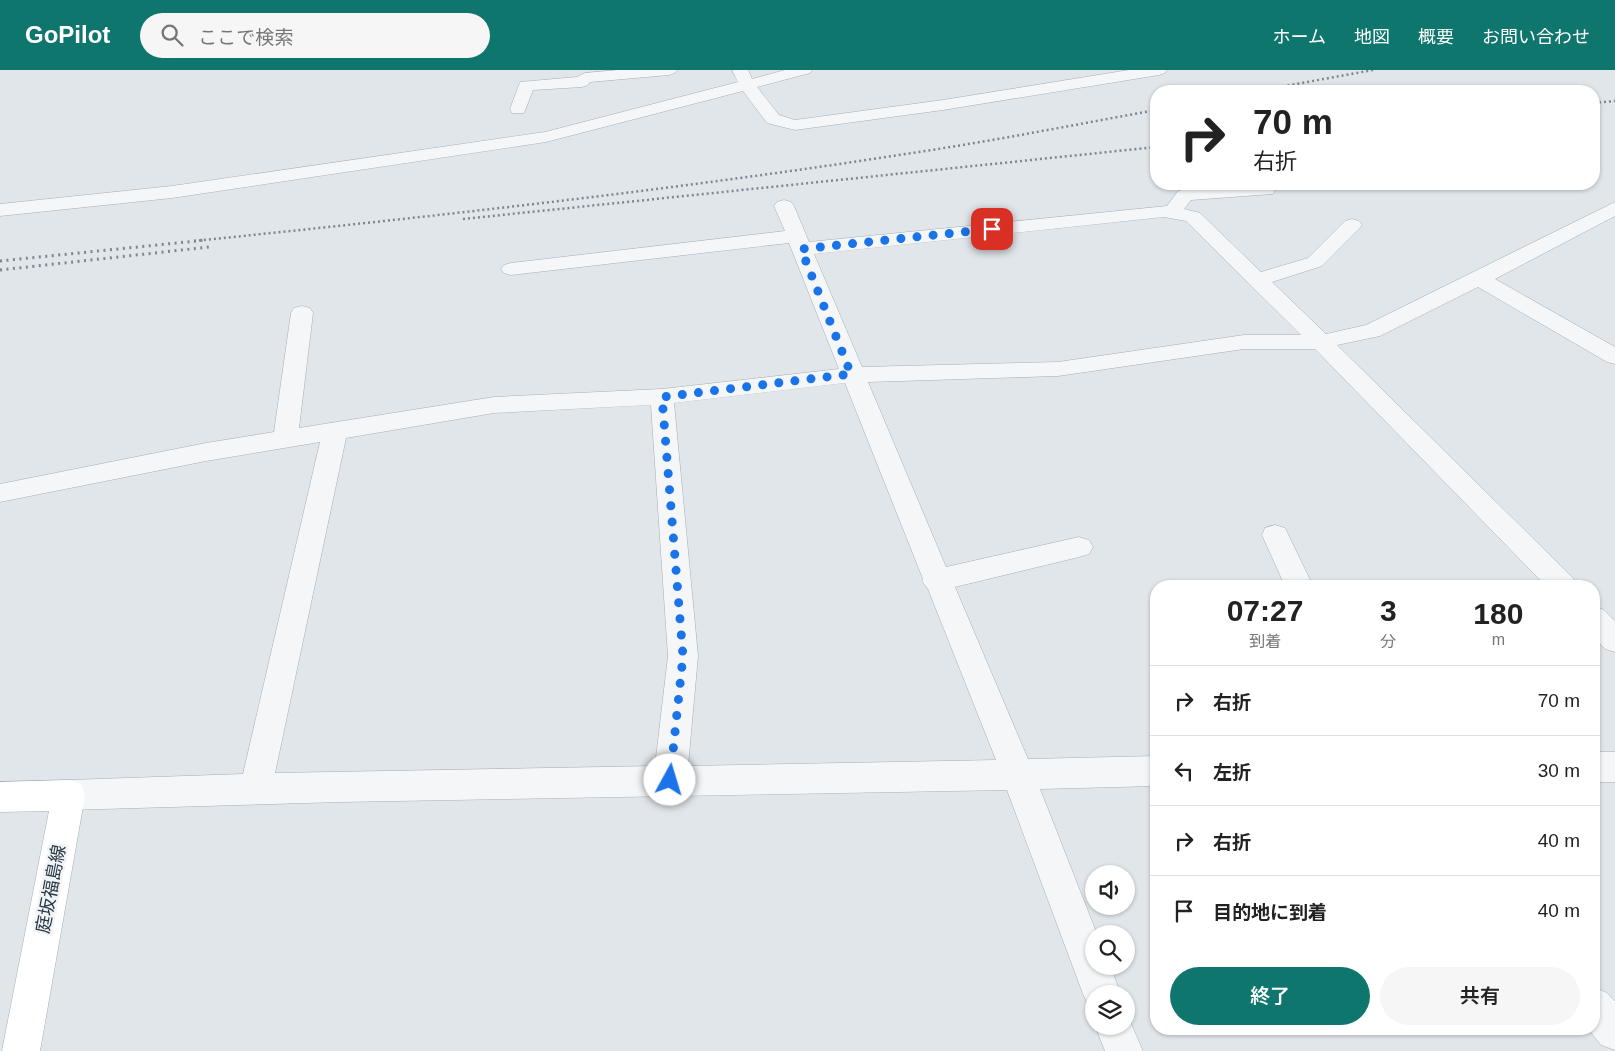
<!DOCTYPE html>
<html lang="ja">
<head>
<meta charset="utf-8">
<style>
  :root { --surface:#fff; --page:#f6f6f6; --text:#222; --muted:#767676; --line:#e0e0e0; --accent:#0f766e }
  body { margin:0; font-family:Arial,"Noto Sans JP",sans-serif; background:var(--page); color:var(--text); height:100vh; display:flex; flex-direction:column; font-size:19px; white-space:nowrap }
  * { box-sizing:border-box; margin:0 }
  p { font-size:16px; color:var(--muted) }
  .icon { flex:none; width:28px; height:28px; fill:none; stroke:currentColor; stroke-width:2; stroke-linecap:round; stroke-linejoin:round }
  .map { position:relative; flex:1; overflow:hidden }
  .sheet { position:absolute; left:1150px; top:510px; width:450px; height:455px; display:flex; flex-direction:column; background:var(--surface); border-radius:20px; box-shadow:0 1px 4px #0004 }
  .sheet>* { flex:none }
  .guide { position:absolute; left:1150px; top:15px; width:450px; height:105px; border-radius:20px; box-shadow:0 1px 4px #0004; background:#fff; color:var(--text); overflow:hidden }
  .controls { position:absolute; left:1085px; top:795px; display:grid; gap:10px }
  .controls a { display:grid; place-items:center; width:50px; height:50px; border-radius:50%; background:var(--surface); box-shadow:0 1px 4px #0004; font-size:25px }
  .pin { position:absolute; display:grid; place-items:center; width:42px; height:42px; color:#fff; margin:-21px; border-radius:10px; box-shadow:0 2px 8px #0006 }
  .me { position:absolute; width:55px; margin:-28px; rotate:6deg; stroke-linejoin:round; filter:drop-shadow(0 0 4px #0008) }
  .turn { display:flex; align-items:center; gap:18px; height:105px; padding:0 20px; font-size:22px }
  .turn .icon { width:65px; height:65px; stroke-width:2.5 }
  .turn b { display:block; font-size:35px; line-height:42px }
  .eta { display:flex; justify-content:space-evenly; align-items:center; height:85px; text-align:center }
  .eta b { font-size:30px; font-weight:600; line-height:35px }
  .cta { display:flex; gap:10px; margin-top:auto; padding:10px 20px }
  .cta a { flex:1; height:58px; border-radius:30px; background:var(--accent); color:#fff; font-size:20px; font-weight:600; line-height:58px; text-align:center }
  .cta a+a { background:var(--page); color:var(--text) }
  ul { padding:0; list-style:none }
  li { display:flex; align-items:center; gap:15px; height:70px; padding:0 20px; border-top:1px solid var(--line) }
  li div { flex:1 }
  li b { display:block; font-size:19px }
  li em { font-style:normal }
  header { display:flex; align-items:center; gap:30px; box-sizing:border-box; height:70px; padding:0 25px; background:var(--accent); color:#fff }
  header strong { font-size:24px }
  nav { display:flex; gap:28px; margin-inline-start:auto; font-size:18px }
  .search { width:350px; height:45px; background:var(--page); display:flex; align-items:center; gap:12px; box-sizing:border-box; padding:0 18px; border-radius:28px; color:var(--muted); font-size:19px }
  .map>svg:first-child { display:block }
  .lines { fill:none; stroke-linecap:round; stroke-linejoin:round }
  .street-casing { stroke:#a6aeb4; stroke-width:1 }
  .secondary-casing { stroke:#a6aeb4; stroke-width:1 }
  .street { fill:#f4f6f8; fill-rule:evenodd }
  .secondary { fill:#fff; fill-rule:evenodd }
  .rail-far1 { stroke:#7a8894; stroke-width:2.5; stroke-dasharray:2 3; stroke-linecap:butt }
  .rail { stroke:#7a8894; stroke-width:3; stroke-dasharray:2 4.5; stroke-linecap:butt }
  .route { stroke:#1a73e8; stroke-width:9; stroke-dasharray:0 16.2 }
  .labels { text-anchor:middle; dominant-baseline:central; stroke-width:5; stroke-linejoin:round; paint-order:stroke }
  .near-street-label { font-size:18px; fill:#283642; stroke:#f1f4f7 }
</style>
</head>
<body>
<header>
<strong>GoPilot</strong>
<div class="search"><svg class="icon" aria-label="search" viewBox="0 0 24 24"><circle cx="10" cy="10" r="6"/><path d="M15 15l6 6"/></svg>ここで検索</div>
<nav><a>ホーム</a><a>地図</a><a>概要</a><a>お問い合わせ</a></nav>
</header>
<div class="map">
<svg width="1615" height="981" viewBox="0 0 1615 981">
  <rect width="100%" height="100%" fill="#e1e6ea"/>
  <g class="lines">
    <!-- street casing -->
    <g class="street-casing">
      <g id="street">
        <path d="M 618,0 L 677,0 L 675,3 L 669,5 L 590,12 L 588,15 L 582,17 L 533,20 L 524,43 L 512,43 L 510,39 L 520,12 L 577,7 L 585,3 Z"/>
        <path d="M 732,0 L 748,0 L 752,9 L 785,0 L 812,0 L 810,3 L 757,17 L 779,45 L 795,50 L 943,30 L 1129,0 L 1167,0 L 1165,3 L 1159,5 L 943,40 L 795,60 L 767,53 L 743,21 L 546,72 L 172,128 L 0,146 L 0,134 L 172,116 L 545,62 L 738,12 Z"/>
        <path d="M 1266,114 L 1273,116 L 1275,120 L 1273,124 L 1191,130 L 1184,139 L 1200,143 L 1261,202 L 1308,188 L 1345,151 L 1352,149 L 1359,151 L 1362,155 L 1359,159 L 1322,196 L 1272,212 L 1326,264 L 1366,255 L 1615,132 L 1615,146 L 1495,209 L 1615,277 L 1615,294 L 1607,292 L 1478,217 L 1380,266 L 1337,275 L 1573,508 L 1577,516 L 1546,516 L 1315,279 L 1244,279 L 1058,306 L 868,312 L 946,497 L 1079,467 L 1089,470 L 1093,477 L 1089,484 L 1079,487 L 955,517 L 1028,689 L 1156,686 L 1156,716 L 1040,719 L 1097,864 L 1094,864 L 1094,896 L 1110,896 L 1121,924 L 1094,924 L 1094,939 L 1089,937 L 1083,924 L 1007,720 L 341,732 L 69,740 L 57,736 L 53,725 L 57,714 L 69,710 L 243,704 L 320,372 L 206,391 L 0,432 L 0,414 L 206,373 L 274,362 L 291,243 L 294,238 L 302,236 L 310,238 L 313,243 L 299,358 L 494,327 L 662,319 L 839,299 L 789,173 L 511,205 L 504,203 L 501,199 L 504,195 L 511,193 L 785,161 L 774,136 L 777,132 L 784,130 L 791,132 L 794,136 L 809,172 L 1167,136 L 1178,121 L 1185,119 ZM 1164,147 L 1186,151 L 1301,265 L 1244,265 L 1058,292 L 862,297 L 814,184 ZM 845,313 L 923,509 L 922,511 L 928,519 L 996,690 L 688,696 L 698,586 L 674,333 ZM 651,335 L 668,586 L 655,696 L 275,703 L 346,368 L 494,343 Z"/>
        <path d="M 1275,455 L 1285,458 L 1313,516 L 1285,516 L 1262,465 L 1265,458 Z"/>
        <path d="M 1594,536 L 1604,540 L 1615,551 L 1615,582 L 1605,579 L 1594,567 Z"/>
        <rect x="1594" y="682" width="21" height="30"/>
        <path d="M 1594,917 L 1607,923 L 1615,931 L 1615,980 L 1601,975 L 1588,959 L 1594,959 Z"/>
        <path d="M 1126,942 L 1143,981 L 1105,981 L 1095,956 L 1126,956 Z"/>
      </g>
    </g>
    <!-- secondary casing -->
    <g class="secondary-casing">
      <path id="secondary" d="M 69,710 L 81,714 L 85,725 L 40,981 L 2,981 L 49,741 L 0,742 L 0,712 Z"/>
    </g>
    <!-- street -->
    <use href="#street" class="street"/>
    <!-- secondary -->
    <use href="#secondary" class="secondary"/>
    <!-- rail-far1 -->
    <g class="rail-far1">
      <path d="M 1258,21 L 1373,0"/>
      <path d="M 1594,33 L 1615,31"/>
      <path d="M 463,149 L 1156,77"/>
      <path d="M 194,171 C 438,146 683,119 925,81 C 1003,69 1079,54 1156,40"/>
    </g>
    <!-- rail -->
    <g class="rail">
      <path d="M 0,191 L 206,170"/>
      <path d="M 0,200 L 209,177"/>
    </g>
  </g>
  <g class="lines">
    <!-- route -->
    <path class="route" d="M 670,710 L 683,586 L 662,327 L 851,304 L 801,179 L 992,159"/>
  </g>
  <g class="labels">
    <!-- near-street labels -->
    <g class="near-street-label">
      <text transform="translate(51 819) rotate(-79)">庭坂福島線</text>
    </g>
  </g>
</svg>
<div class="controls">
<a><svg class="icon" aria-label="sound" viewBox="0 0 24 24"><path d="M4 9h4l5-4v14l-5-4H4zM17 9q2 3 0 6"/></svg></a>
<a><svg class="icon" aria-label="search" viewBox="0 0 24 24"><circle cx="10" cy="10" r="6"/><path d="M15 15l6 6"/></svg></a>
<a><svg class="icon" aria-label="layers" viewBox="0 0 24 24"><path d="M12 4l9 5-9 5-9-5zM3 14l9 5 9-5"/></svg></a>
</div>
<div class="pin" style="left:992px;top:159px;background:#d93025"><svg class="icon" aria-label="arrive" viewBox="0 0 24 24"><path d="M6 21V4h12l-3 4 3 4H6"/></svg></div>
<svg class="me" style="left:670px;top:710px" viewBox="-20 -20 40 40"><circle r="19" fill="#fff"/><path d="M0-13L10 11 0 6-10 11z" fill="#1a73e8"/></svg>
<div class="guide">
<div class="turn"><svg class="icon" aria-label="right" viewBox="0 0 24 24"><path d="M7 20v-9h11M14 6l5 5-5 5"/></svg><div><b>70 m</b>右折</div></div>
</div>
<section class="sheet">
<div class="eta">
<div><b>07:27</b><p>到着</p></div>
<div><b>3</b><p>分</p></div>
<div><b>180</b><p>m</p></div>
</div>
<ul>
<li><svg class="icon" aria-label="right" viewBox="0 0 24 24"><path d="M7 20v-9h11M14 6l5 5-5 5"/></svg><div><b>右折</b></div><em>70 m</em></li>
<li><svg class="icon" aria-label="left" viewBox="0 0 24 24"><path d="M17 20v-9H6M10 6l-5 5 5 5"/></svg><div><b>左折</b></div><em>30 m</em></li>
<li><svg class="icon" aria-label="right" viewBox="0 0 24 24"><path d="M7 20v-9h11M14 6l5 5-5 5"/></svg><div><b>右折</b></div><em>40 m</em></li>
<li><svg class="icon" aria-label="arrive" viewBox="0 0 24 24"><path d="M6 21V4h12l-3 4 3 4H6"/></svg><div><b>目的地に到着</b></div><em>40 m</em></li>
</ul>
<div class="cta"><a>終了</a><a>共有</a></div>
</section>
</div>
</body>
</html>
